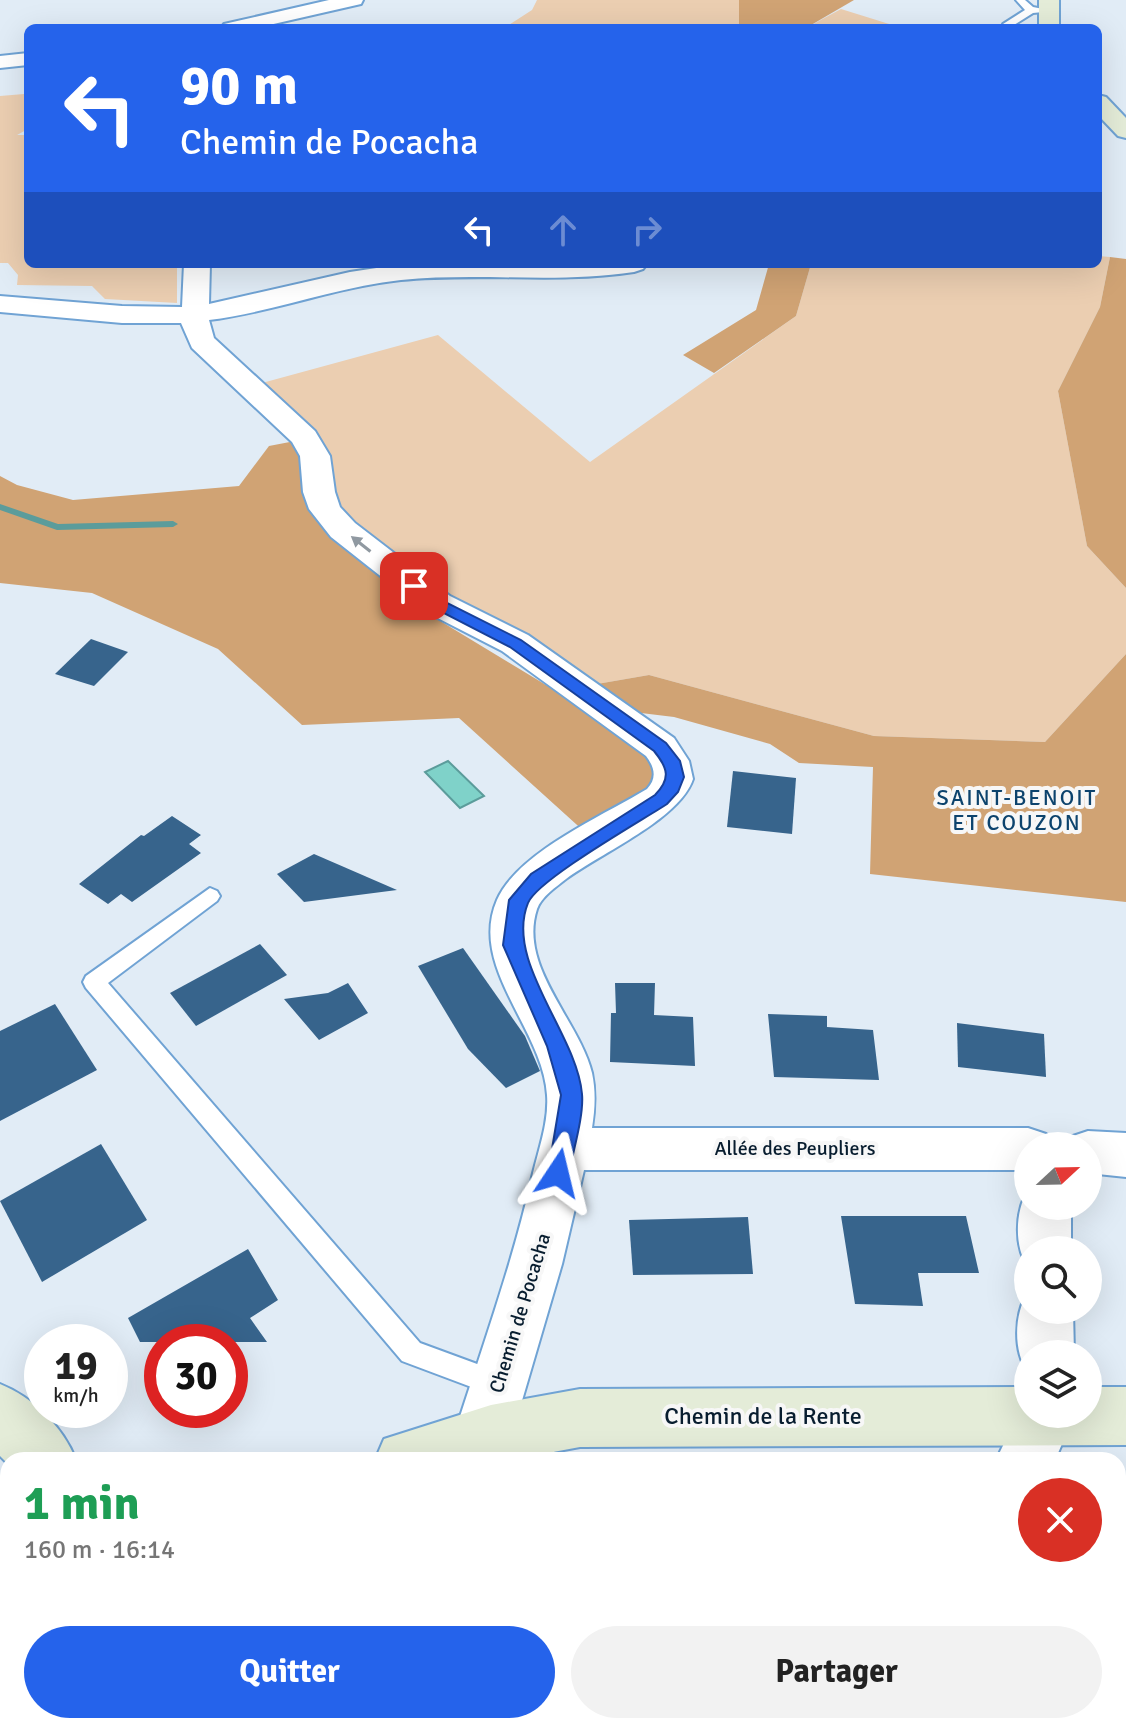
<!DOCTYPE html>
<html lang="fr">
<head>
<meta charset="utf-8">
<style>
  :root { --surface:#fff; --page:#f2f2f2; --text:#222; --muted:#767676; --accent:#2563eb }
  body { margin:0; font-family:Signika,sans-serif; background:var(--page); color:var(--text); height:100vh; display:flex; flex-direction:column; font-size:30px; white-space:nowrap }
  * { box-sizing:border-box; margin:0 }
  p { font-size:26px; color:var(--muted) }
  .icon { flex:none; width:44px; height:44px; fill:none; stroke:currentColor; stroke-width:2; stroke-linecap:round; stroke-linejoin:round }
  .map { position:relative; flex:1; overflow:hidden }
  .details { position:absolute; left:0px; top:1452px; width:1126px; height:282px; display:flex; flex-direction:column; background:var(--surface); border-radius:24px 24px 0 0; box-shadow:0 8px 32px #0002 }
  .details>* { flex:none }
  .top-card { position:absolute; left:24px; top:24px; width:1078px; height:244px; border-radius:12px; box-shadow:0 8px 32px #0002; background:#2563eb; color:#fff; overflow:hidden }
  .needle { width:52px; rotate:68deg }
  .controls { position:absolute; left:1014px; top:1132px; display:grid; gap:16px }
  .controls a { display:grid; place-items:center; width:88px; height:88px; border-radius:50%; background:var(--surface); box-shadow:0 8px 32px #0002; font-size:40px }
  .speed { position:absolute; left:24px; top:1324px; display:flex; gap:16px; font-size:40px; font-weight:700; text-align:center }
  .speed>* { display:grid; place-content:center; width:104px; height:104px; border-radius:50%; background:var(--surface); box-shadow:0 8px 32px #0002; line-height:1 }
  .speed small { font-size:20px; font-weight:400 }
  .speed .limit { border:12px solid #d22; background:#fff; color:#111 }
  .pin { position:absolute; display:grid; place-items:center; width:68px; height:68px; color:#fff; margin:-34px; border-radius:16px; box-shadow:0 4px 12px #0006 }
  .me { position:absolute; width:88px; margin:-44px; rotate:10deg; stroke-linejoin:round; filter:drop-shadow(0 0 6px #0008) }
  .turn { display:flex; align-items:center; gap:28px; height:168px; padding:0 24px; font-size:36px }
  .turn .icon { width:104px; height:104px; stroke-width:2.5 }
  .turn b { display:block; font-size:56px; line-height:68px }
  .lanes { display:flex; align-items:center; height:76px; padding:0 24px; background:#0003; justify-content:center; gap:40px; direction:ltr }
  .lanes .off { opacity:.35 }
  .round { display:grid; place-items:center; flex:none; width:84px; height:84px; border-radius:42px; background:var(--page) }
  .head { display:flex; align-items:center; justify-content:space-between; height:136px; padding:0 24px }
  h1 { font-size:48px; font-weight:700; line-height:60px; color:#1e9e55 }
  .button { display:flex; gap:16px; margin-top:auto; padding:16px 24px }
  .button a { flex:1; height:92px; border-radius:48px; background:var(--accent); color:#fff; font-size:32px; font-weight:700; line-height:92px; text-align:center }
  .button a+a { background:var(--page); color:var(--text) }
  .map>svg:first-child { display:block }
  .green { fill:#ebceb1 }
  .forest { fill:#d0a374 }
  .water { fill:#7fd2c9; stroke:#5b9c9b; stroke-width:2 }
  .lines { fill:none; stroke-linecap:round; stroke-linejoin:round }
  .stream { fill:#5b9c9b; fill-rule:evenodd }
  .building { fill:#37648c }
  .lane-casing { stroke:#70a3d4; stroke-width:4 }
  .street-casing { stroke:#70a3d4; stroke-width:4 }
  .secondary-casing { stroke:#70a3d4; stroke-width:4 }
  .lane { fill:#fff; fill-rule:evenodd }
  .street { fill:#fff; fill-rule:evenodd }
  .secondary { fill:#e4ecd8; fill-rule:evenodd }
  .oneway { fill:#9099a1 }
  .route { fill:#2563eb; stroke:#184099; stroke-width:2 }
  .labels { text-anchor:middle; dominant-baseline:central; stroke-width:8; stroke-linejoin:round; paint-order:stroke }
  .street-label { font-size:20px; fill:#081d2f; stroke:#f7f7f7 }
  .neighbourhood-label { font-size:22px; letter-spacing:2px; fill:#0c436d; stroke:#f7f7f7 }
  .near-street-label { font-size:24px; fill:#081d2f; stroke:#f7f7f7 }
</style>
</head>
<body>
<div class="map">
<svg width="1126" height="1733" viewBox="0 0 1126 1733">
  <rect width="100%" height="100%" fill="#e1ecf6"/>
  <!-- green -->
  <g class="green">
    <path d="M 537,0 L 739,0 L 739,28 L 504,28 L 532,10 Z"/>
    <path d="M 841,9 L 902,28 L 806,28 Z"/>
    <path d="M 24,94 L 28,95 L 28,129 L 17,135 L 28,135 L 28,264 L 177,264 L 177,303 L 105,299 L 92,286 L 17,285 L 18,275 L 8,263 L 0,263 L 0,96 Z"/>
    <path d="M 1098,256 L 1110,257 L 1100,307 L 1058,391 L 1087,546 L 1126,588 L 1126,654 L 1045,742 L 874,736 L 649,675 L 597,684 L 471,612 L 382,551 L 340,509 L 328,483 L 330,456 L 316,434 L 262,383 L 438,335 L 590,462 L 796,316 L 811,264 L 1098,264 Z"/>
    <path d="M 8,1703 L 8,1726 L 276,1726 L 273,1733 L 0,1733 L 0,1707 Z"/>
  </g>
  <!-- forest -->
  <g class="forest">
    <path d="M 739,0 L 854,0 L 806,28 L 739,28 Z"/>
    <path d="M 1110,257 L 1126,259 L 1126,588 L 1087,546 L 1058,391 L 1100,307 Z"/>
    <path d="M 769,264 L 811,264 L 796,316 L 714,373 L 683,355 L 756,310 Z"/>
    <path d="M 295,441 L 326,525 L 432,616 L 617,728 L 647,757 L 658,775 L 649,792 L 587,834 L 459,718 L 302,725 L 218,649 L 92,593 L 0,583 L 0,476 L 17,485 L 73,500 L 239,486 L 269,446 Z"/>
    <path d="M 1126,654 L 1126,902 L 870,874 L 873,767 L 799,763 L 770,744 L 674,717 L 641,713 L 597,684 L 649,675 L 874,736 L 1045,742 Z"/>
  </g>
  <!-- water -->
  <path class="water" d="M 448,761 L 484,796 L 460,808 L 425,772 Z"/>
  <g class="lines">
    <!-- stream -->
    <path class="stream" d="M 0,504 L 58,524 L 173,521 L 178,524 L 173,527 L 57,530 L 0,510 Z"/>
  </g>
  <!-- building -->
  <g class="building">
    <path d="M 91,639 L 128,652 L 94,686 L 55,674 Z"/>
    <path d="M 733,771 L 796,778 L 792,834 L 727,827 Z"/>
    <path d="M 172,816 L 201,835 L 189,844 L 201,853 L 132,902 L 121,894 L 108,904 L 79,884 L 141,835 L 144,836 Z"/>
    <path d="M 314,854 L 397,890 L 304,902 L 277,874 Z"/>
    <path d="M 260,944 L 287,975 L 196,1026 L 170,993 Z"/>
    <path d="M 463,948 L 525,1036 L 540,1071 L 506,1088 L 468,1049 L 418,966 Z"/>
    <path d="M 348,983 L 368,1013 L 319,1040 L 284,999 L 328,993 Z"/>
    <path d="M 615,983 L 655,983 L 654,1015 L 693,1017 L 695,1066 L 610,1062 L 611,1013 L 616,1013 Z"/>
    <path d="M 55,1004 L 97,1070 L 0,1121 L 0,1031 Z"/>
    <path d="M 768,1014 L 827,1016 L 827,1027 L 873,1030 L 879,1080 L 774,1077 Z"/>
    <path d="M 957,1023 L 1044,1034 L 1046,1077 L 958,1067 Z"/>
    <path d="M 101,1144 L 147,1220 L 42,1282 L 0,1201 Z"/>
    <path d="M 841,1216 L 966,1216 L 979,1273 L 918,1273 L 923,1306 L 855,1304 Z"/>
    <path d="M 748,1217 L 753,1274 L 633,1275 L 629,1220 Z"/>
    <path d="M 248,1249 L 278,1300 L 250,1318 L 267,1342 L 140,1342 L 128,1318 Z"/>
  </g>
  <g class="lines">
    <!-- lane casing -->
    <g class="lane-casing">
      <g id="lane">
        <path d="M 1016,0 L 1025,0 L 1033,7 L 1053,11 L 1033,13 L 1009,28 L 1003,28 L 1003,24 L 1025,10 Z"/>
        <path d="M 210,888 L 217,891 L 220,896 L 217,901 L 108,983 L 420,1343 L 507,1375 L 511,1384 L 507,1393 L 498,1397 L 402,1361 L 86,988 L 83,982 L 86,976 Z"/>
        <path d="M 8,1657 L 8,1688 L 0,1691 L 0,1660 Z"/>
      </g>
    </g>
    <!-- street casing -->
    <g class="street-casing">
      <g id="street">
        <path d="M 329,0 L 363,0 L 361,4 L 256,28 L 221,28 L 224,24 Z"/>
        <path d="M 28,53 L 28,65 L 0,68 L 0,56 Z"/>
        <path d="M 184,264 L 210,264 L 209,304 L 350,272 L 403,264 L 647,264 L 643,269 L 634,272 C 556,284 479,272 401,280 C 336,287 274,312 209,320 L 214,338 L 315,431 L 330,456 L 335,492 L 340,507 L 355,523 L 450,596 L 528,635 L 674,738 L 689,761 L 693,779 C 680,819 601,853 566,879 C 556,887 541,897 537,909 C 518,967 579,1020 592,1073 C 596,1092 595,1109 592,1128 L 1028,1128 L 1046,1134 L 1051,1146 L 1028,1146 L 1028,1170 L 584,1170 L 562,1264 L 516,1421 L 549,1440 L 558,1460 L 471,1460 L 463,1455 L 454,1435 C 482,1348 513,1262 533,1173 C 539,1148 549,1121 547,1095 C 543,1029 468,967 497,900 C 517,853 604,815 647,789 C 657,778 655,768 646,756 L 502,651 L 426,612 L 331,537 L 309,509 L 303,492 L 300,456 L 292,442 L 192,348 L 181,323 L 122,323 L 0,312 L 0,296 L 122,306 L 182,307 Z"/>
        <path d="M 1088,1131 L 1126,1133 L 1126,1177 L 1088,1173 L 1088,1146 L 1066,1146 L 1070,1137 Z"/>
        <path d="M 1028,1190 L 1028,1206 L 1071,1206 L 1071,1250 L 1028,1250 L 1028,1267 C 1014,1247 1015,1211 1028,1190 Z"/>
        <path d="M 1028,1292 L 1028,1310 L 1073,1310 L 1074,1354 L 1028,1354 L 1028,1373 C 1013,1351 1014,1314 1028,1292 Z"/>
        <path d="M 1028,1394 L 1028,1414 L 1075,1414 L 1055,1460 L 996,1460 Z"/>
        <path d="M 524,1726 L 590,1726 L 589,1733 L 523,1733 Z"/>
        <path d="M 1021,1726 L 1087,1726 L 1088,1733 L 1022,1733 Z"/>
      </g>
    </g>
    <!-- secondary casing -->
    <g class="secondary-casing">
      <g id="secondary">
        <rect x="1039" y="0" width="20" height="28"/>
        <path d="M 1098,95 L 1106,97 L 1126,118 L 1126,138 L 1118,136 L 1098,115 Z"/>
        <path d="M 0,1384 C 33,1397 63,1427 76,1460 L 8,1460 L 8,1464 L 0,1456 Z"/>
        <path d="M 1028,1387 L 1028,1414 L 1088,1414 L 1088,1387 L 1126,1387 L 1126,1445 L 580,1447 L 510,1460 L 375,1460 L 384,1439 L 491,1405 L 580,1389 Z"/>
      </g>
    </g>
    <!-- lane -->
    <use href="#lane" class="lane"/>
    <!-- street -->
    <use href="#street" class="street"/>
    <!-- secondary -->
    <use href="#secondary" class="secondary"/>
  </g>
  <!-- one-way arrows -->
  <defs><path id="oneway-solid" d="M-6-.8H1V-3.2L6.5 0L1 3.2V.8H-6Z" transform="scale(2)"/></defs>
  <use class="oneway" href="#oneway-solid" transform="translate(361 544) rotate(-142)"/>
  <!-- route -->
  <path class="route" d="M 414,581 L 443,601 L 521,640 L 666,743 L 680,761 L 684,777 L 678,792 L 667,804 C 641,821 537,880 528,903 C 504,962 577,1034 582,1094 C 584,1116 573,1151 569,1173 L 566,1180 L 558,1183 L 551,1180 L 548,1173 L 561,1095 L 547,1046 L 503,945 L 509,900 L 531,874 L 655,795 C 671,779 668,768 654,751 L 510,647 L 432,607 L 409,589 L 407,586 Z"/>
  <g class="labels">
    <!-- street labels -->
    <g class="street-label">
      <text x="795" y="1148">Allée des Peupliers</text>
      <text transform="translate(520 1313) rotate(-73)">Chemin de Pocacha</text>
    </g>
    <!-- neighbourhood labels -->
    <g class="neighbourhood-label">
      <text x="1017" y="797">SAINT-BENOIT<tspan x="1017" dy="25">ET COUZON</tspan></text>
    </g>
    <!-- near-street labels -->
    <g class="near-street-label">
      <text x="763" y="1416">Chemin de la Rente</text>
    </g>
  </g>
</svg>
<div class="controls">
<a><svg class="needle" viewBox="-14 -14 28 28"><path d="M0-13l5 13h-10z" fill="#e53935"/><path d="M0 13l5-13h-10z" fill="#767676"/></svg></a>
<a><svg class="icon" aria-label="search" viewBox="0 0 24 24"><circle cx="10" cy="10" r="6"/><path d="M15 15l6 6"/></svg></a>
<a><svg class="icon" aria-label="layers" viewBox="0 0 24 24"><path d="M12 4l9 5-9 5-9-5zM3 14l9 5 9-5"/></svg></a>
</div>
<div class="speed"><div>19<small>km/h</small></div><div class="limit">30</div></div>
<div class="pin" style="left:414px;top:586px;background:#d93025"><svg class="icon" aria-label="arrive" viewBox="0 0 24 24"><path d="M6 21V4h12l-3 4 3 4H6"/></svg></div>
<svg class="me" style="left:558px;top:1173px" viewBox="-20 -20 40 40"><path d="M0-17L14 15 0 8-14 15z" fill="#2563eb" stroke="#fff" stroke-width="4"/></svg>
<div class="top-card">
<div class="turn"><svg class="icon" aria-label="left" viewBox="0 0 24 24"><path d="M17 20v-9H6M10 6l-5 5 5 5"/></svg><div><b>90 m</b>Chemin de Pocacha</div></div>
<div class="lanes"><svg class="icon" aria-label="left" viewBox="0 0 24 24"><path d="M17 20v-9H6M10 6l-5 5 5 5"/></svg><svg class="icon off" aria-label="ahead" viewBox="0 0 24 24"><path d="M12 20V5M6 11l6-6 6 6"/></svg><svg class="icon off" aria-label="right" viewBox="0 0 24 24"><path d="M7 20v-9h11M14 6l5 5-5 5"/></svg></div>
</div>
<section class="details">
<div class="head"><div><h1>1 min</h1><p>160 m · 16:14</p></div><a class="round" style="background:#d93025;color:#fff"><svg class="icon" aria-label="close" viewBox="0 0 24 24"><path d="M6 6l12 12M18 6L6 18"/></svg></a></div>
<div class="button"><a>Quitter</a><a>Partager</a></div>
</section>
</div>
</body>
</html>
